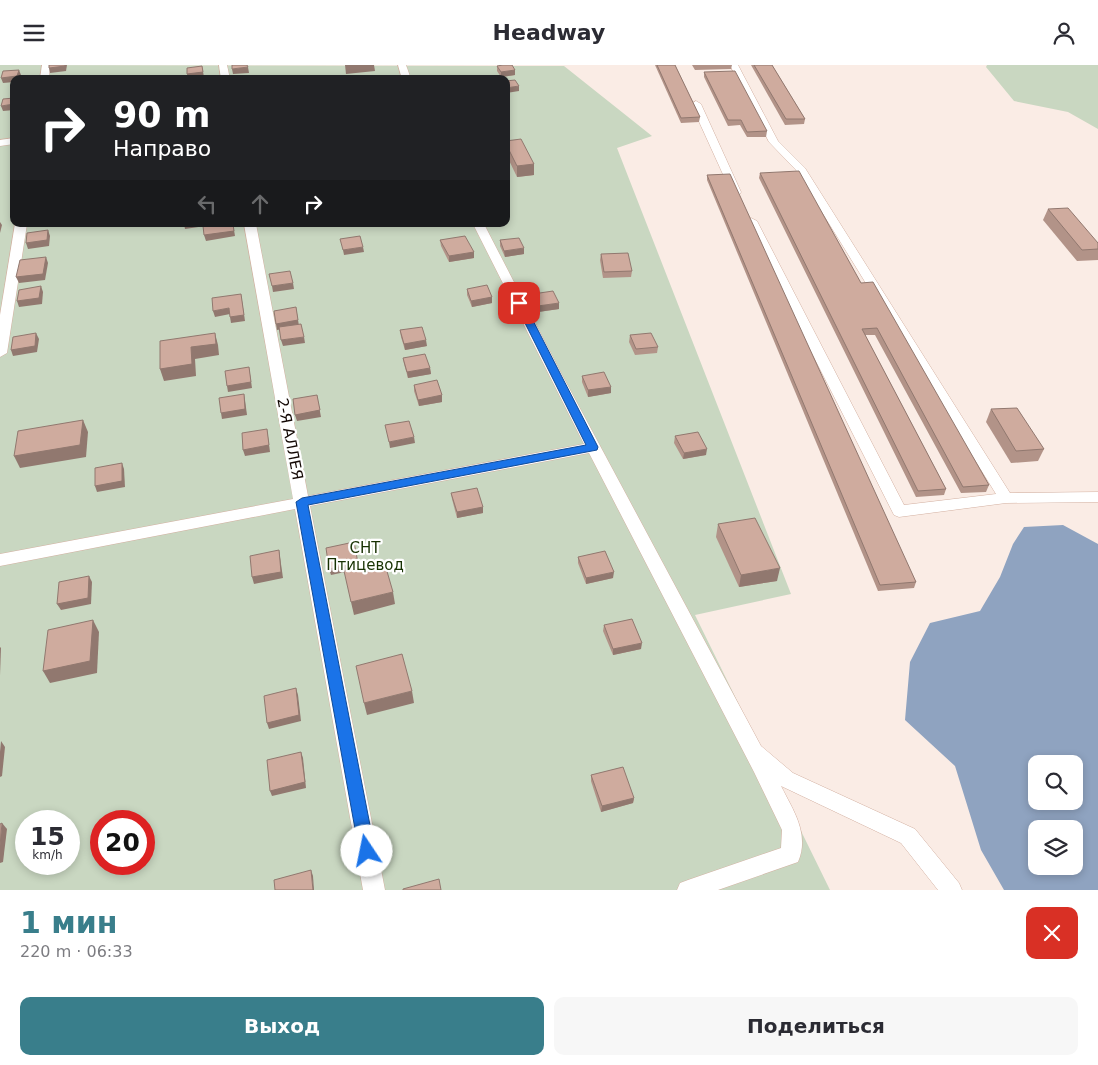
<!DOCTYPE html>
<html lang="ru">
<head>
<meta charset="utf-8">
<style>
  :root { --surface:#fff; --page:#f7f7f7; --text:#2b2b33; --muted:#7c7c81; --accent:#397e8b }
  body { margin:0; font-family:"DejaVu Sans",sans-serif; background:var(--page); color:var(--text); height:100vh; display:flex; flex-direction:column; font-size:19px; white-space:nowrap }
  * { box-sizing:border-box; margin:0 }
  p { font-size:16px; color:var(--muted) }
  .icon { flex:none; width:28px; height:28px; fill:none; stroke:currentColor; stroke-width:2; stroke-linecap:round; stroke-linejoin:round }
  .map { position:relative; height:825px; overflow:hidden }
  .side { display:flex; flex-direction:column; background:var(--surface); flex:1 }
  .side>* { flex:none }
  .top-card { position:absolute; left:10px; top:10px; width:500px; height:152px; border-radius:10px; box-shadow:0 2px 8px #0003; background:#202124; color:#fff; overflow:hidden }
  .buttons { position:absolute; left:1028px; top:690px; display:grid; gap:10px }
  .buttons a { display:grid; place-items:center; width:55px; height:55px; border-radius:10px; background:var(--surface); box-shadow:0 2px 8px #0003; font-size:25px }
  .speed { position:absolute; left:15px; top:745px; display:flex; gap:10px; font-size:25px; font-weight:700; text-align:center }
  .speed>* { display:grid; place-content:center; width:65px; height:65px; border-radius:50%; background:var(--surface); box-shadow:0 2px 8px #0003; line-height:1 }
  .speed small { font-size:12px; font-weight:400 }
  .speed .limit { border:8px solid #d22; background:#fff; color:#111 }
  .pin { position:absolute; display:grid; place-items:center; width:42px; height:42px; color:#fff; margin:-21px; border-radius:10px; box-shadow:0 2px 8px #0006 }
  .me { position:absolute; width:55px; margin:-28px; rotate:349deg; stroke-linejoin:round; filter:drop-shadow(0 0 4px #0008) }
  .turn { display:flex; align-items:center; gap:18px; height:105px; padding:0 20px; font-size:22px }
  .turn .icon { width:65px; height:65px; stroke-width:2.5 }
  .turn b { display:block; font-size:35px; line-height:42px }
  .lanes { display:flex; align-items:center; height:48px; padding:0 20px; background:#0003; justify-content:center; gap:25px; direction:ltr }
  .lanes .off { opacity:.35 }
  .round { display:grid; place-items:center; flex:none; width:52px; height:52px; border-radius:10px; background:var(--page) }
  .overview { display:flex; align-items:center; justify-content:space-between; height:85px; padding:0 20px }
  h1 { font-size:30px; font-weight:700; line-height:38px; color:var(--accent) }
  .primary-button { display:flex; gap:10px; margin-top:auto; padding:10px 20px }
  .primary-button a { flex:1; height:58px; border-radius:10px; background:var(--accent); color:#fff; font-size:20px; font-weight:700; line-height:58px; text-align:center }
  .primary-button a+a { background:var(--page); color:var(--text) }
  header { display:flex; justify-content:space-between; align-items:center; height:65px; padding:0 20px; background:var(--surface); font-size:22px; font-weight:700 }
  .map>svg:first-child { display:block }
  .green { fill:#c9d7c1; fill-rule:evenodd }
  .water { fill:#8fa3c0; fill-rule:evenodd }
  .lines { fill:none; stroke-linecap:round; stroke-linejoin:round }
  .service-casing { stroke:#d3b0a1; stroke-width:1 }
  .service { fill:#fff; fill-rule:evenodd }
  .wall { fill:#b29388 }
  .shaded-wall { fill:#91786f }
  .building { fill:#cfab9e; stroke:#91786f }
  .route { fill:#1a73e8; stroke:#114b97 }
  .labels { text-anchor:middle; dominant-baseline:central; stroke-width:4.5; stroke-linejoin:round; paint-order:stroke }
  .street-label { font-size:15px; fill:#130804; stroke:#fff }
  .park-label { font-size:15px; fill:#173102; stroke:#fff }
</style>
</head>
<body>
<header><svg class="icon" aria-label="menu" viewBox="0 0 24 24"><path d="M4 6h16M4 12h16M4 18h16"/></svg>Headway<svg class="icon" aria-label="person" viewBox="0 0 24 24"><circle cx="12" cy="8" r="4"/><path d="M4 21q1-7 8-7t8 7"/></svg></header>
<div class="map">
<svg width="1098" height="825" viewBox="0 0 1098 825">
  <rect width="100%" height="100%" fill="#faece5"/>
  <!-- green -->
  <g class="green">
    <path d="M 0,0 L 564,1 L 652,71 L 617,83 L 791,529 L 695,550 L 830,825 L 0,825 ZM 14,14 L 506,14 L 506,159 L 14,159 ZM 26,756 L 69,756 L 69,799 L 26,799 ZM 101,756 L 144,756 L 144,799 L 101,799 Z"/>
    <path d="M 987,0 L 1098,0 L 1098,64 L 1068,47 L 1014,36 L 986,2 Z"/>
  </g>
  <!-- water -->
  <path class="water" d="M 1063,460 L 1098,479 L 1098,825 L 1004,825 L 981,785 L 955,701 L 905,655 L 910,597 L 930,558 L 980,546 L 1000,512 L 1013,479 L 1024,462 ZM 1036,699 L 1074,699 L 1074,736 L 1036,736 ZM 1036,764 L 1074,764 L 1074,801 L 1036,801 Z"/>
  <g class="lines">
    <!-- service casing -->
    <g class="service-casing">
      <g id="service">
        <path d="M 42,0 L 50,0 L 49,14 L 40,14 Z"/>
        <path d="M 219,0 L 227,0 L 230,14 L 221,14 Z"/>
        <path d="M 398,0 L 406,0 L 411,14 L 402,14 Z"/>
        <path d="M 730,0 L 738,0 L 778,76 L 805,103 L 1010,428 L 1098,427 L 1098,437 L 1006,438 L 899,452 L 894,450 L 745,156 L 747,154 L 751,153 L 757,156 L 904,440 L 996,429 L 796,105 L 769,77 Z"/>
        <path d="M 696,36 L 701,39 L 741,127 L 740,129 L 736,130 L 731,127 L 691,39 Z"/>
        <path d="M 14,73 L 14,79 L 0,81 L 0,75 Z"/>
        <path d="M 15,159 L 27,159 L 7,288 L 0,292 L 0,250 Z"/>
        <path d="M 244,159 L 256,159 L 308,431 L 584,379 L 473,159 L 484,159 L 561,308 L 761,681 L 793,708 L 915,764 L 959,818 L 962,825 L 938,825 L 901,778 L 781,721 C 793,745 810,769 798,797 L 718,825 L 677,825 L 680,818 L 688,815 L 781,783 L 782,765 L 754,707 L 589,388 L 310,441 L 385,825 L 363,825 L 295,444 L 0,501 L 0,489 L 293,434 Z"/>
      </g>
    </g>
    <!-- service -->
    <use href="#service" class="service"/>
  </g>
  <!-- wall -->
  <g class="wall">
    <path d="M 655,0 L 675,0 L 700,52 L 699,57 L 681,58 Z"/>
    <path d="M 692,0 L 732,0 L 731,4 L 695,5 Z"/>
    <path d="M 751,0 L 772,0 L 805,54 L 804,59 L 785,60 Z"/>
    <path d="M 497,1 L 515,5 L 515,10 L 501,12 L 497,6 Z"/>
    <path d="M 704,7 L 767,66 L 766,72 L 747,72 L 740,60 L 728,61 L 704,12 Z"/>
    <path d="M 506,76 L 534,99 L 534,110 L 517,112 L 506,89 Z"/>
    <path d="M 760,108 L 861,218 L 989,420 L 986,427 L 961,428 L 875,270 L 865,270 L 946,424 L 944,430 L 916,432 L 759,113 Z"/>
    <path d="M 707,110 L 916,517 L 914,523 L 878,526 L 707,115 Z"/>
    <path d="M 1048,144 L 1098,178 L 1098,195 L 1077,196 L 1043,155 Z"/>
    <path d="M 440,175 L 474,187 L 474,193 L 449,197 L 441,181 Z"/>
    <path d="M 500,175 L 524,189 L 505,192 L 500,181 Z"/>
    <path d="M 601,189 L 632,206 L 631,212 L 603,213 L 600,195 Z"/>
    <path d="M 467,224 L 492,232 L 492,238 L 472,242 L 467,230 Z"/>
    <path d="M 533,229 L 559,244 L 538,247 L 533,235 Z"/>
    <path d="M 400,265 L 427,281 L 405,285 L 401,272 Z"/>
    <path d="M 630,270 L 658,282 L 657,288 L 635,290 L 629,277 Z"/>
    <path d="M 403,293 L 430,303 L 431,309 L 408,313 L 404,299 Z"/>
    <path d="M 582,311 L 611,322 L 611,328 L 588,332 L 582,317 Z"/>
    <path d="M 414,320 L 442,330 L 442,337 L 419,341 L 414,326 Z"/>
    <path d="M 991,344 L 1044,384 L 1038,396 L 1011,398 L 986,357 Z"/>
    <path d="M 675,371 L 706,390 L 683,394 L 674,378 Z"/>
    <path d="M 451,428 L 483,442 L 483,448 L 457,453 L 452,434 Z"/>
    <path d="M 718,459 L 777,516 L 739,522 L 716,472 Z"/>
    <path d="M 578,492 L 613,513 L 586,519 L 578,498 Z"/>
    <path d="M 604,560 L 641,584 L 613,590 L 603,566 Z"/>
    <path d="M 591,710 L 634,733 L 633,738 L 601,747 L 591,716 Z"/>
  </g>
  <!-- shaded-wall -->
  <g class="shaded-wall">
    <path d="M 65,0 L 67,0 L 66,6 L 50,8 L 49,3 Z"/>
    <path d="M 345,0 L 374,0 L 375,6 L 346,9 Z"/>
    <path d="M 202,1 L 204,12 L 188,14 L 187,9 Z"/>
    <path d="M 248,2 L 249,8 L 233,9 L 232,4 Z"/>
    <path d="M 19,5 L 21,10 L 20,14 L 14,14 L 14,17 L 3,18 L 1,13 Z"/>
    <path d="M 515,5 L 515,10 L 501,12 L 501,7 Z"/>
    <path d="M 519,21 L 519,26 L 506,28 L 506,23 Z"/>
    <path d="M 14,39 L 14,45 L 3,46 L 1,41 Z"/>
    <path d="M 534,99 L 534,110 L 517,112 L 517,101 Z"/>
    <path d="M 0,157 L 2,160 L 0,168 Z"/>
    <path d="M 184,159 L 205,159 L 205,161 L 185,164 Z"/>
    <path d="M 233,159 L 235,171 L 206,176 L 204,170 Z"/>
    <path d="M 48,165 L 50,171 L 49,181 L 28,184 L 26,178 Z"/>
    <path d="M 363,182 L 364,187 L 344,190 L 343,185 Z"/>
    <path d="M 524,183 L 524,189 L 505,192 L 504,186 Z"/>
    <path d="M 474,187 L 474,193 L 449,197 L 449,191 Z"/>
    <path d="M 46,192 L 48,198 L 45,215 L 19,218 L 16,212 Z"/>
    <path d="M 293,218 L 294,224 L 273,227 L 272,221 Z"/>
    <path d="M 41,221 L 43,227 L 42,239 L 19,242 L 17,236 Z"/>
    <path d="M 241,229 L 245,256 L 231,258 L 230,252 Z"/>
    <path d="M 492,232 L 492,238 L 472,242 L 471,236 Z"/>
    <path d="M 559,238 L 559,244 L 538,247 L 538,241 Z"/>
    <path d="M 296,242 L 299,261 L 277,265 L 276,259 Z"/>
    <path d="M 229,243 L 230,249 L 215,252 L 213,246 Z"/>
    <path d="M 36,268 L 39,274 L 37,287 L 13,291 L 11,285 Z"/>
    <path d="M 215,268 L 218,280 L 219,290 L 195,294 L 196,311 L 164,316 L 160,304 L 191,282 Z"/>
    <path d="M 304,272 L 305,278 L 283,281 L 281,275 Z"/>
    <path d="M 426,275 L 427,281 L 405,285 L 404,279 Z"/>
    <path d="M 249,302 L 252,323 L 228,327 L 227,321 Z"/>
    <path d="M 430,303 L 431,309 L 408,313 L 407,307 Z"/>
    <path d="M 611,322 L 611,328 L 588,332 L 588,325 Z"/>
    <path d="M 244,329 L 245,335 L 247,350 L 222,354 L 221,348 Z"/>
    <path d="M 317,330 L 321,352 L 297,356 L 295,350 Z"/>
    <path d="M 442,330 L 442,337 L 419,341 L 418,335 Z"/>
    <path d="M 83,355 L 88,367 L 86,392 L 20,403 L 14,391 Z"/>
    <path d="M 267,364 L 270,387 L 245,391 L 243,385 Z"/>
    <path d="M 414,372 L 415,378 L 390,383 L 389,377 Z"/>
    <path d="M 707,384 L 706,390 L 683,394 L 684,388 Z"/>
    <path d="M 122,398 L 124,404 L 125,422 L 97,427 L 95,421 Z"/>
    <path d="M 483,442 L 483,448 L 457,453 L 457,447 Z"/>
    <path d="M 279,485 L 283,513 L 254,519 L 252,512 Z"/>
    <path d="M 358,498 L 359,504 L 331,510 L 329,504 Z"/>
    <path d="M 780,503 L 777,516 L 739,522 L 741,510 Z"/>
    <path d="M 614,507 L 613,513 L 586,519 L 586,513 Z"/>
    <path d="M 89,511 L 92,517 L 91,539 L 61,545 L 57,539 Z"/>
    <path d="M 393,527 L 395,539 L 354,550 L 351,537 Z"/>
    <path d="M 93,555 L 99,567 L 97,608 L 50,618 L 43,606 Z"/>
    <path d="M 642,578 L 641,584 L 613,590 L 613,584 Z"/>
    <path d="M 0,582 L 1,583 L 0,610 Z"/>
    <path d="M 296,623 L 298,630 L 301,656 L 269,664 L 267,658 Z"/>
    <path d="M 412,626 L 414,638 L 367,650 L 364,638 Z"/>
    <path d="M 1,676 L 5,682 L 2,711 L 0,712 L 0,687 Z"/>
    <path d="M 301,687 L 303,693 L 306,723 L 272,731 L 270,726 Z"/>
    <path d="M 634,733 L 633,738 L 601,747 L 602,741 Z"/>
    <path d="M 2,758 L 7,764 L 3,797 L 0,798 L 0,781 Z"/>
    <path d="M 311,805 L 313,811 L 314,825 L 313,825 Z"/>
  </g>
  <!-- building -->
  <g class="building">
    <path d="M 49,0 L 65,0 L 65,1 L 49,3 Z"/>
    <path d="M 232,0 L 247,0 L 248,2 L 232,4 Z"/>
    <path d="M 503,0 L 512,0 L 515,5 L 501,7 L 497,1 Z"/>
    <path d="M 657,0 L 675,0 L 700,52 L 681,53 Z"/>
    <path d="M 754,0 L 772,0 L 805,54 L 786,54 Z"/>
    <path d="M 202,1 L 203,7 L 187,9 L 187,3 Z"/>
    <path d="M 19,5 L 17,11 L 1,13 L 3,6 Z"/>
    <path d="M 735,6 L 767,66 L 747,67 L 741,55 L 728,55 L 704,7 Z"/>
    <path d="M 430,11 L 431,14 L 416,14 L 415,12 Z"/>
    <path d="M 515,15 L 519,21 L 506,23 L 506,16 Z"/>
    <path d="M 14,33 L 14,39 L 1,41 L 3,34 Z"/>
    <path d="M 521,74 L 534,99 L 517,101 L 506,79 L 506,76 Z"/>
    <path d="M 799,106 L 861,218 L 873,217 L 989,420 L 963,422 L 877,263 L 862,264 L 946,424 L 918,426 L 760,108 Z"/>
    <path d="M 730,109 L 916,517 L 880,520 L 707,110 Z"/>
    <path d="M 1068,143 L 1098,178 L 1098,184 L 1082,185 L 1048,144 Z"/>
    <path d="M 218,159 L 233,159 L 234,166 L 204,170 L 203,161 Z"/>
    <path d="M 48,165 L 47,175 L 26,178 L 27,168 Z"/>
    <path d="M 360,171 L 363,182 L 343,185 L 340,174 Z"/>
    <path d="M 465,171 L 474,187 L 449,191 L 440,175 Z"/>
    <path d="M 519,173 L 524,183 L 504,186 L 500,175 Z"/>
    <path d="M 628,188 L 632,206 L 604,207 L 601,189 Z"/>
    <path d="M 46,192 L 43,209 L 16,212 L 20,195 Z"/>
    <path d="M 290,206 L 293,218 L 272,221 L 269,209 Z"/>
    <path d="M 487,220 L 492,232 L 471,236 L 467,224 Z"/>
    <path d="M 41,221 L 39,233 L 17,236 L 19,225 Z"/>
    <path d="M 553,226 L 559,238 L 538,241 L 533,229 Z"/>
    <path d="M 241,229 L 244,250 L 230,252 L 229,243 L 213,246 L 212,233 Z"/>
    <path d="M 296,242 L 298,255 L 276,259 L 274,246 Z"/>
    <path d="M 301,259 L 304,272 L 281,275 L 279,262 Z"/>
    <path d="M 422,262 L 426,275 L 404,279 L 400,265 Z"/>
    <path d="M 36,268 L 35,281 L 11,285 L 13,272 Z"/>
    <path d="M 215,268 L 216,279 L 191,282 L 192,299 L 160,304 L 160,276 Z"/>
    <path d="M 651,268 L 658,282 L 636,284 L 630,270 Z"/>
    <path d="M 425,289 L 430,303 L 407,307 L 403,293 Z"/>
    <path d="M 249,302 L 251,317 L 227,321 L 225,306 Z"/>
    <path d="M 604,307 L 611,322 L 588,325 L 582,311 Z"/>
    <path d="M 437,315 L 442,330 L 418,335 L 414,320 Z"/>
    <path d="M 244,329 L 245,344 L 221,348 L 219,333 Z"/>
    <path d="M 317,330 L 320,345 L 295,350 L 293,334 Z"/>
    <path d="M 1017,343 L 1044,384 L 1016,386 L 991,344 Z"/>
    <path d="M 83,355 L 80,380 L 14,391 L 18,366 Z"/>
    <path d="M 409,356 L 414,372 L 389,377 L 385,360 Z"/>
    <path d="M 267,364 L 269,380 L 243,385 L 242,368 Z"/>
    <path d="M 698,367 L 707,384 L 684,388 L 675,371 Z"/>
    <path d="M 122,398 L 122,416 L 95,421 L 95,403 Z"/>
    <path d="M 477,423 L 483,442 L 457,447 L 451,428 Z"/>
    <path d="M 755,453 L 780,503 L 741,510 L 718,459 Z"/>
    <path d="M 354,477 L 358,498 L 329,504 L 326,483 Z"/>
    <path d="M 279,485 L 281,507 L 252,512 L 250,491 Z"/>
    <path d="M 605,486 L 614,507 L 586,513 L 578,492 Z"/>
    <path d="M 384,496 L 393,527 L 351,537 L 344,506 Z"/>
    <path d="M 89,511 L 88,533 L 57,539 L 59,517 Z"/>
    <path d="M 632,554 L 642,578 L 613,584 L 604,560 Z"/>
    <path d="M 93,555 L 90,596 L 43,606 L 48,565 Z"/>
    <path d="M 402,589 L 412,626 L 364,638 L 356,601 Z"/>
    <path d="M 296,623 L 299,650 L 267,658 L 264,631 Z"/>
    <path d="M 301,687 L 305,717 L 270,726 L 267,695 Z"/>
    <path d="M 623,702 L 634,733 L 602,741 L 591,710 Z"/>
    <path d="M 2,758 L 0,781 L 0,759 Z"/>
    <path d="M 311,805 L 313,825 L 275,825 L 274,815 Z"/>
    <path d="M 439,814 L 441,825 L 403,825 L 403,824 Z"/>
  </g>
  <!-- route -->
  <path class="route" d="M 519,235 L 524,238 L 598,382 L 597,385 L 308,440 L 375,786 L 373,792 L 367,794 L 361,792 L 359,786 L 296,437 L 302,433 L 586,380 L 515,238 Z"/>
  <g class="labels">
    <!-- street labels -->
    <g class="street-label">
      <text transform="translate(290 374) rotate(79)">2-Я АЛЛЕЯ</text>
    </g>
    <!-- park labels -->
    <g class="park-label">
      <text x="365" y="483">СНТ<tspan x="365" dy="17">Птицевод</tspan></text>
    </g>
  </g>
</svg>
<div class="buttons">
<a><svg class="icon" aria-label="search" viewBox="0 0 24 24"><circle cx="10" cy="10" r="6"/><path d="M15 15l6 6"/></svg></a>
<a><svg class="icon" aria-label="layers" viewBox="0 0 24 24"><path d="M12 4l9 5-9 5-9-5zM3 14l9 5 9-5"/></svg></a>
</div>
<div class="speed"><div>15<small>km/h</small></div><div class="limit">20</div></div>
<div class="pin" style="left:519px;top:238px;background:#d93025"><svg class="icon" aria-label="arrive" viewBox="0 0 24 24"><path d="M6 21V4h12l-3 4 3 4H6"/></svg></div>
<svg class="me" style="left:367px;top:786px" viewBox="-20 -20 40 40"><circle r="19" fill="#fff"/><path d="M0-13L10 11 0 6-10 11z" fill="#1a73e8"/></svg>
<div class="top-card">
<div class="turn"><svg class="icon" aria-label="right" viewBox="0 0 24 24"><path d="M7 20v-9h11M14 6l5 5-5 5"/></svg><div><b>90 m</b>Направо</div></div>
<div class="lanes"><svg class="icon off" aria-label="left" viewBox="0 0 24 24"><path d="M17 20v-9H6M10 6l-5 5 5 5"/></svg><svg class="icon off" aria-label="ahead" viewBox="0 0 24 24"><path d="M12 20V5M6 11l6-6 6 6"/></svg><svg class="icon" aria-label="right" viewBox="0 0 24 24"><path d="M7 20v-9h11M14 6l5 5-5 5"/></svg></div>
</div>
</div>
<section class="side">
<div class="overview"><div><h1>1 мин</h1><p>220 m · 06:33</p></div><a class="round" style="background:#d93025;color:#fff"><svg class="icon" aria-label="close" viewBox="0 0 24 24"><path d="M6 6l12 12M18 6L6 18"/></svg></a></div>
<div class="primary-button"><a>Выход</a><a>Поделиться</a></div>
</section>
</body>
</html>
